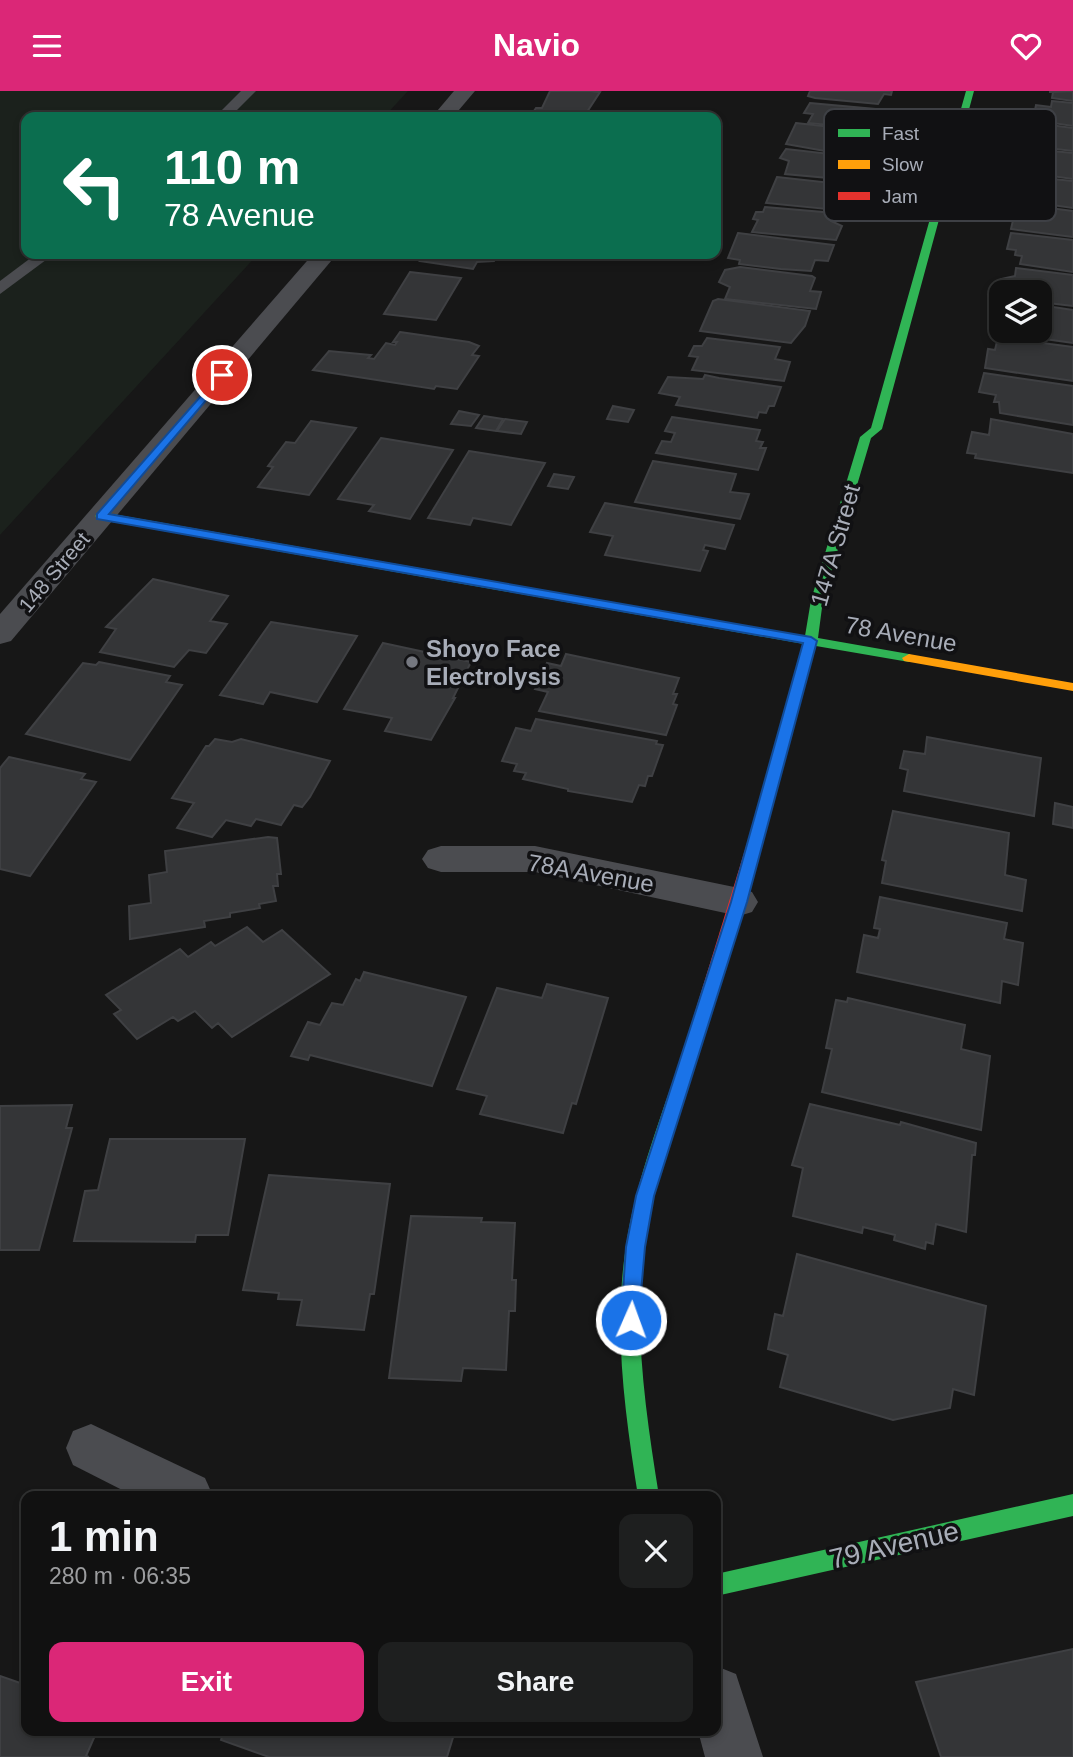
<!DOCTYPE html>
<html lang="en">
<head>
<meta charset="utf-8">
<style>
  :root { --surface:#111; --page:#1e1f1f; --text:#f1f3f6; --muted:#9c9d9f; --line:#303131; --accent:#db2777 }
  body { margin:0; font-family:Helvetica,sans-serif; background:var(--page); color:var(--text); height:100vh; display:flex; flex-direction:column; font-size:26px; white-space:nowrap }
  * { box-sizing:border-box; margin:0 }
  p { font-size:23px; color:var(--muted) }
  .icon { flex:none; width:38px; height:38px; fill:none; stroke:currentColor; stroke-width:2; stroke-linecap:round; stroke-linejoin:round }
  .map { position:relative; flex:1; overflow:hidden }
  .panel { position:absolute; left:21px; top:1400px; width:700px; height:245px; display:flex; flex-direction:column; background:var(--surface); border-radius:14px; box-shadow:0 4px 10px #0003,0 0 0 2px var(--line) }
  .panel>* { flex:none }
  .banner { position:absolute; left:21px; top:21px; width:700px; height:147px; border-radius:14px; box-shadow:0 4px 10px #0003,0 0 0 2px var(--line); background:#0b6e4f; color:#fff; overflow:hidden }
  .buttons { position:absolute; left:989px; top:189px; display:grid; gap:14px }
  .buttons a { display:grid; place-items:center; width:63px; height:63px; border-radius:14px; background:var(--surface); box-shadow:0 4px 10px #0003,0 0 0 2px var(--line); font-size:35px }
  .pin { position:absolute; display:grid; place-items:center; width:60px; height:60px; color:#fff; margin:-30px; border:4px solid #fff; border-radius:50%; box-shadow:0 2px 7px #0007 }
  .me { position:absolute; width:77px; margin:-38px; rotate:2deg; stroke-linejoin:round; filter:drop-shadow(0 0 5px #0008) }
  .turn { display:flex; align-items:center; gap:24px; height:147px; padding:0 28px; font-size:32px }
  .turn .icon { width:91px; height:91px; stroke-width:2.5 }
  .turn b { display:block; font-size:49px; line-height:60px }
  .round { display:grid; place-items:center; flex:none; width:74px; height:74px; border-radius:14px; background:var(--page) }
  .head { display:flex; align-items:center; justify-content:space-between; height:119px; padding:0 28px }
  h1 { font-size:42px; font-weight:600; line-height:52px }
  .button { display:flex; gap:14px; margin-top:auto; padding:14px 28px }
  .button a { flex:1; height:80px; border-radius:14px; background:var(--accent); color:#fff; font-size:28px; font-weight:600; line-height:80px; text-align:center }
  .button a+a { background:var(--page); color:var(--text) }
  header { display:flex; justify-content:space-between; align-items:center; height:91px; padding:0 28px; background:var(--accent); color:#fff; font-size:32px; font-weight:600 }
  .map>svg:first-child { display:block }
  .green { fill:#1b211c }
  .building { fill:#343537; stroke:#3f4043; stroke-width:2 }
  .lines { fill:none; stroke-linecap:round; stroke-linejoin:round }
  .lane { fill:#4b4c50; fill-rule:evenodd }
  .street { fill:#4b4c50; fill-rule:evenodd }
  .fast { fill:#30b455; fill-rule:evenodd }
  .slow { fill:#ff9f0a; fill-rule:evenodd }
  .jam { fill:#e5322d; fill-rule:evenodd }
  .route { fill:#1a73e8; stroke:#114b97; stroke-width:2 }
  .poi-dot { fill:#757880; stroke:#111113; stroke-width:2.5 }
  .labels { text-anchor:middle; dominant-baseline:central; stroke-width:7; stroke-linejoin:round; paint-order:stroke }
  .far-street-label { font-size:21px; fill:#a8adb8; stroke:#111113 }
  .street-label { font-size:24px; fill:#a8adb8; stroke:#111113 }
  .poi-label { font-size:24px; font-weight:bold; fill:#a8adb8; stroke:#111113; text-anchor:start }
  .near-street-label { font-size:28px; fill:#a8adb8; stroke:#111113 }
  .key { fill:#111113; stroke:#3e4045; stroke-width:2 }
  .key-label { font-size:19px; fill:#a8adb8 }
</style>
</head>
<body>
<header><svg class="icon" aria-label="menu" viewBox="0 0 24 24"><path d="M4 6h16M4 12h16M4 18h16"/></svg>Navio<svg class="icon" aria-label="heart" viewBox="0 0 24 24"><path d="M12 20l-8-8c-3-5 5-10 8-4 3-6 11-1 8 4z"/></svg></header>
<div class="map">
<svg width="1073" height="1666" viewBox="0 0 1073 1666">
  <rect width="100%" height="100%" fill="#171717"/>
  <!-- green -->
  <path class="green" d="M 0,0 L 408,0 L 384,26 L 26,26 L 26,163 L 258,163 L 0,444 Z"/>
  <!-- building -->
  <g class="building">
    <path d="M 550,0 L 590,0 L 600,1 L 585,24 L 530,26 L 536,17 L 542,17 Z"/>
    <path d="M 810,0 L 892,0 L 891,4 L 884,3 L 878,13 L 815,7 L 808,5 Z"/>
    <path d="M 1073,0 L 1073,10 L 1052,7 L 1053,1 L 1049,1 Z"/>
    <path d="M 1052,10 L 1073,12 L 1073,35 L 1033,29 L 1036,14 L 1051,16 Z"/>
    <path d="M 810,12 L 875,18 L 875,26 L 885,28 L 881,39 L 808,32 L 813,23 L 804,22 Z"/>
    <path d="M 796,32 L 876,41 L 872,52 L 868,57 L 862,56 L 860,63 L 825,60 L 786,53 Z"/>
    <path d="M 1034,32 L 1073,37 L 1073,60 L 1039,56 L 1041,46 L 1030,45 Z"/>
    <path d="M 786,58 L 857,66 L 854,74 L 858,74 L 856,77 L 866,78 L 861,90 L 785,83 L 789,70 L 780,67 Z"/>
    <path d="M 1042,59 L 1073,62 L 1073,88 L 1023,81 L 1025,68 L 1040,67 Z"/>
    <path d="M 1022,85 L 1073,90 L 1073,117 L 1024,110 L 1027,98 L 1020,97 Z"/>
    <path d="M 777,86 L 859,95 L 854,108 L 850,108 L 848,113 L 839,112 L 837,119 L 766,112 Z"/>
    <path d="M 1019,113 L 1073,120 L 1073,146 L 1011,138 L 1014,125 L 1025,126 L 1017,124 Z"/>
    <path d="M 765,116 L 834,122 L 831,130 L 842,135 L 836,149 L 752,141 L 758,129 L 753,128 L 756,121 L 763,121 Z"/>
    <path d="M 738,142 L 834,154 L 828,170 L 815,169 L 811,180 L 781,178 L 739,173 L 740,169 L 728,167 Z"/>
    <path d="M 1011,142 L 1073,149 L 1073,181 L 1020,173 L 1022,165 L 1015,164 L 1016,159 L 1007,158 Z"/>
    <path d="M 426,163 L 497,163 L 498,164 L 494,170 L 477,171 L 473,178 L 420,170 Z"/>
    <path d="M 740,176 L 812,185 L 815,187 L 810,200 L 821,201 L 816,218 L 725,208 L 730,196 L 719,191 L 725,179 Z"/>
    <path d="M 1016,177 L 1073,184 L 1073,215 L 1040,211 L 1040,201 L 998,203 L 1001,188 L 1015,185 Z"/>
    <path d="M 410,181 L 461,187 L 436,229 L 384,223 Z"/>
    <path d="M 718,208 L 810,220 L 805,235 L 791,252 L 700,240 L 713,210 Z"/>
    <path d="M 1040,214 L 1073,219 L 1073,252 L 1002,242 L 1040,240 Z"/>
    <path d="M 400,241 L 469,251 L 479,255 L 472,264 L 479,265 L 457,298 L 436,295 L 434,298 L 313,279 L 329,260 L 371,264 L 368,267 L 374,268 L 386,252 L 395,254 L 397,251 L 393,251 Z"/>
    <path d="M 998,246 L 1073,256 L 1073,290 L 985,277 L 988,258 L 995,259 Z"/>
    <path d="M 707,247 L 780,256 L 775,268 L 790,271 L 784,290 L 692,279 L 698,266 L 689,265 L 694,255 L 702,255 Z"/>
    <path d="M 984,282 L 1073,295 L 1073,334 L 1000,322 L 999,311 L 994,311 L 996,304 L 979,301 Z"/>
    <path d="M 705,284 L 719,287 L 781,296 L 774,315 L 769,315 L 766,322 L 759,321 L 757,327 L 676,314 L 680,306 L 659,302 L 668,286 L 703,288 Z"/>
    <path d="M 613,315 L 634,319 L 628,331 L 607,328 Z"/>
    <path d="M 459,320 L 479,324 L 471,335 L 451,333 Z"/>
    <path d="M 484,325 L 503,328 L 496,340 L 476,337 Z"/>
    <path d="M 672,326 L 760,339 L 756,350 L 763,351 L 760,357 L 766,357 L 758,379 L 656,362 L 662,350 L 671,351 L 675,342 L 665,340 Z"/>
    <path d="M 505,328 L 527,331 L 521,343 L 497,340 Z"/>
    <path d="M 991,328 L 1073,343 L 1073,382 L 975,367 L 976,363 L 967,362 L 972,341 L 989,344 Z"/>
    <path d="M 311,330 L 356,337 L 309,404 L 258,396 L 273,376 L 268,375 L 286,351 L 295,352 Z"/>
    <path d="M 381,347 L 453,359 L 410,428 L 369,420 L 374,414 L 338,408 Z"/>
    <path d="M 469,360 L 545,372 L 511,434 L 473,427 L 470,434 L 428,427 Z"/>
    <path d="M 653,370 L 736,383 L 730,401 L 749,403 L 740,428 L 635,411 Z"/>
    <path d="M 554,383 L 574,386 L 568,398 L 548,395 Z"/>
    <path d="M 605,412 L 734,434 L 725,458 L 705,454 L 703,459 L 708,460 L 700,480 L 605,464 L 613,445 L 590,441 Z"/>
    <path d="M 153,488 L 228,505 L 210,530 L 227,533 L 206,562 L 189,559 L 174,576 L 100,561 L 116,538 L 106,536 Z"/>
    <path d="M 271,531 L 357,545 L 317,611 L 270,601 L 263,613 L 220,604 Z"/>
    <path d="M 383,552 L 471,571 L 453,607 L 455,607 L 431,649 L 385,640 L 392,627 L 344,618 Z"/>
    <path d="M 566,563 L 679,587 L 673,603 L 677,603 L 673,613 L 677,614 L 666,644 L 539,620 L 548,601 L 535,598 L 547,572 L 561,575 Z"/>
    <path d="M 99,571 L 170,585 L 166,591 L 182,594 L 130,669 L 26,643 L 83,572 L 96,574 Z"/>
    <path d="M 536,628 L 657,650 L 656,653 L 663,654 L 652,685 L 648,685 L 645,695 L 639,694 L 632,711 L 568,700 L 568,698 L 523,688 L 526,682 L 514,680 L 517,673 L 502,670 L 516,637 L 531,640 Z"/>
    <path d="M 927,646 L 1041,667 L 1034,725 L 904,700 L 908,679 L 900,677 L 904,660 L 925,663 Z"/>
    <path d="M 215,648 L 232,651 L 241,648 L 330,670 L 310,706 L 302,716 L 294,714 L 281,734 L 256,728 L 251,735 L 226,729 L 212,746 L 177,737 L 194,712 L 172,707 L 206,655 L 209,655 Z"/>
    <path d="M 9,666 L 85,683 L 81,688 L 96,691 L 30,785 L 0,778 L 0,677 Z"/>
    <path d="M 1055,712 L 1073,716 L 1073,737 L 1053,733 Z"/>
    <path d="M 893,720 L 1009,742 L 1005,784 L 1026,789 L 1022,820 L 882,792 L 886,770 L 882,769 Z"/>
    <path d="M 268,746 L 277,747 L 281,783 L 277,783 L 278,795 L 273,795 L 276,810 L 259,813 L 260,817 L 230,822 L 230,826 L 204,830 L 205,836 L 130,848 L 129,815 L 151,812 L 149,784 L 167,781 L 165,760 Z"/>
    <path d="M 880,806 L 1007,832 L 1004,848 L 1023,852 L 1018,894 L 1002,890 L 1000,912 L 857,881 L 864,844 L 878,847 L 880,838 L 874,837 Z"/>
    <path d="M 247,836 L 263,851 L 282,839 L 330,883 L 232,946 L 218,932 L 212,937 L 195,920 L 178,930 L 173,926 L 137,948 L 114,923 L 121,919 L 106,904 L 180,858 L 188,866 L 211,851 L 215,855 Z"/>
    <path d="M 364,881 L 466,906 L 432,995 L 310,964 L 308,969 L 291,965 L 308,931 L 320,934 L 332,912 L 343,914 L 356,888 L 360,890 Z"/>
    <path d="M 547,893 L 608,907 L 576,1013 L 572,1012 L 563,1042 L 480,1023 L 487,1005 L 457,998 L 497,897 L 542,907 Z"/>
    <path d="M 848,907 L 965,934 L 961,958 L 990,965 L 981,1039 L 822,1001 L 832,958 L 826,957 L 836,909 L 847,911 Z"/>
    <path d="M 810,1013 L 900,1034 L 901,1031 L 976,1052 L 975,1064 L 972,1064 L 966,1141 L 936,1133 L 933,1153 L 926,1151 L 925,1158 L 894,1149 L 895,1144 L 863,1136 L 862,1142 L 793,1125 L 803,1077 L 792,1074 Z"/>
    <path d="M 72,1014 L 66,1037 L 72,1037 L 39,1159 L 0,1159 L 0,1015 Z"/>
    <path d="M 110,1048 L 245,1048 L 228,1144 L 196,1144 L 195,1151 L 74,1150 L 85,1100 L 98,1099 Z"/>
    <path d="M 269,1084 L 390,1093 L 374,1203 L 370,1203 L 364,1239 L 297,1234 L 302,1209 L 278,1208 L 279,1202 L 243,1199 Z"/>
    <path d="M 411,1125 L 482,1127 L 481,1131 L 515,1132 L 512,1189 L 516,1189 L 515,1220 L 509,1220 L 506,1279 L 463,1277 L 461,1290 L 389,1287 Z"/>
    <path d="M 797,1163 L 986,1215 L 974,1304 L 953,1298 L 950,1317 L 893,1329 L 780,1296 L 788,1264 L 768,1258 L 775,1223 L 783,1225 Z"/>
    <path d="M 1073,1558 L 1073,1666 L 941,1666 L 916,1591 Z"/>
    <path d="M 0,1585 L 26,1594 L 26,1640 L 97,1640 L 86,1665 L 89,1666 L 0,1666 Z"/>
    <path d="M 224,1640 L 455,1640 L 447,1666 L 269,1666 L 221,1649 Z"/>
  </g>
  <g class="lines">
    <!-- lane -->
    <g class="lane">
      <path d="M 241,0 L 256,0 L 230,26 L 215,26 Z"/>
      <path d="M 36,163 L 54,163 L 0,203 L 0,190 Z"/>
    </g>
    <!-- street -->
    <g class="street">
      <path d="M 454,0 L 475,0 L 453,26 L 432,26 Z"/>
      <path d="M 313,163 L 337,163 L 11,550 L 0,553 L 0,523 Z"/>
      <path d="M 441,755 L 535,755 L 739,797 L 752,801 L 758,811 L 752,821 L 739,825 L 535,781 L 441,781 L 428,777 L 422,768 L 428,759 Z"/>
      <path d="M 91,1333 L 205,1387 L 213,1405 L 134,1405 L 73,1374 L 66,1357 L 73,1340 Z"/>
      <path d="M 716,1575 L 736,1583 L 763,1666 L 705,1666 L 698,1640 L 716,1640 Z"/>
    </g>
    <!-- fast -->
    <g class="fast">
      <path d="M 966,0 L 974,0 L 882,338 L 871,347 L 823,509 L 818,547 L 909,563 L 916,567 L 909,571 L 816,555 L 768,727 L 758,727 L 756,723 L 804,553 L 101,429 L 95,425 L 101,421 L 805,545 L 811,509 L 860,346 L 871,337 Z"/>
      <path d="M 691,953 L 697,955 L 699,960 C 679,1024 654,1088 644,1155 C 633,1238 646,1323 659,1405 L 638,1405 C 625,1323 613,1238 626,1155 C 636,1088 662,1024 683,960 L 685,955 Z"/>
      <path d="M 1073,1403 L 1073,1425 L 716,1505 L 716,1483 Z"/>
    </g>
    <!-- slow -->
    <path class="slow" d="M 909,563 L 1073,592 L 1073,600 L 904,570 L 902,567 Z"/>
    <!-- jam -->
    <path class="jam" d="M 763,718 L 770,723 L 699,960 L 697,965 L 691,967 L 685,965 L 683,960 L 756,723 Z"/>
  </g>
  <!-- route -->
  <path class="route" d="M 222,281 L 227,284 L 226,286 L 109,423 L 811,546 L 817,550 L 747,811 L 654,1105 L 645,1156 L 638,1235 L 631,1238 L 624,1235 L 621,1229 L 626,1156 L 636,1105 L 731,811 L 803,552 L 97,428 L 97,423 Z"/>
  <!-- markers -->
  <circle class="poi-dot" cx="412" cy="571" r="7"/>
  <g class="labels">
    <!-- far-street labels -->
    <g class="far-street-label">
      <text transform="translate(54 481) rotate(-50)">148 Street</text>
    </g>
    <!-- street labels -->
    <g class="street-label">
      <text transform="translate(835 454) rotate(-74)">147A Street</text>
      <text transform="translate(901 543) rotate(10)">78 Avenue</text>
      <text transform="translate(591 782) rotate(10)">78A Avenue</text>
    </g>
    <!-- poi labels -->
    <g class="poi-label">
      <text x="426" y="557">Shoyo Face<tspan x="426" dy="28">Electrolysis</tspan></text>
    </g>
    <!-- near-street labels -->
    <g class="near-street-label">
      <text transform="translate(894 1454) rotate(-13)">79 Avenue</text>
    </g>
  </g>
  <!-- legend -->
  <rect x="824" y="18" width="232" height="112" rx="10" class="key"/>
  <rect x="838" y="38" width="32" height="8" fill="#30b455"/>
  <rect x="838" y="69" width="32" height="9" fill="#ff9f0a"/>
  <rect x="838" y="101" width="32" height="8" fill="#e5322d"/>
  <g class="key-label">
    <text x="882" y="49">Fast</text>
    <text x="882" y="80">Slow</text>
    <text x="882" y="112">Jam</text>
  </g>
</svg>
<div class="buttons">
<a><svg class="icon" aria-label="layers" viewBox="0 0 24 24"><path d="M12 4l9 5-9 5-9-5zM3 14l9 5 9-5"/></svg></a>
</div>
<div class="pin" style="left:222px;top:284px;background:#d93025"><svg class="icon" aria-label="arrive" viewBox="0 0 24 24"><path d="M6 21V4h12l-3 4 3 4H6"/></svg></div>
<svg class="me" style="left:631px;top:1229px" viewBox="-20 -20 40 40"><circle r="17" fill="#1a73e8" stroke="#fff" stroke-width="3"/><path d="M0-11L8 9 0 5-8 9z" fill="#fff"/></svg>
<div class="banner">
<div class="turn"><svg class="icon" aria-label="left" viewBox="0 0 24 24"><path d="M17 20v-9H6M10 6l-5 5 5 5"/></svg><div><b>110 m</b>78 Avenue</div></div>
</div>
<section class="panel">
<div class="head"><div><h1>1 min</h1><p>280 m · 06:35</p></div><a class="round"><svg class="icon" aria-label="close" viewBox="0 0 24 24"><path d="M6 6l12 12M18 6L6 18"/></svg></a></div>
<div class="button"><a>Exit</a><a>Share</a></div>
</section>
</div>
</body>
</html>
